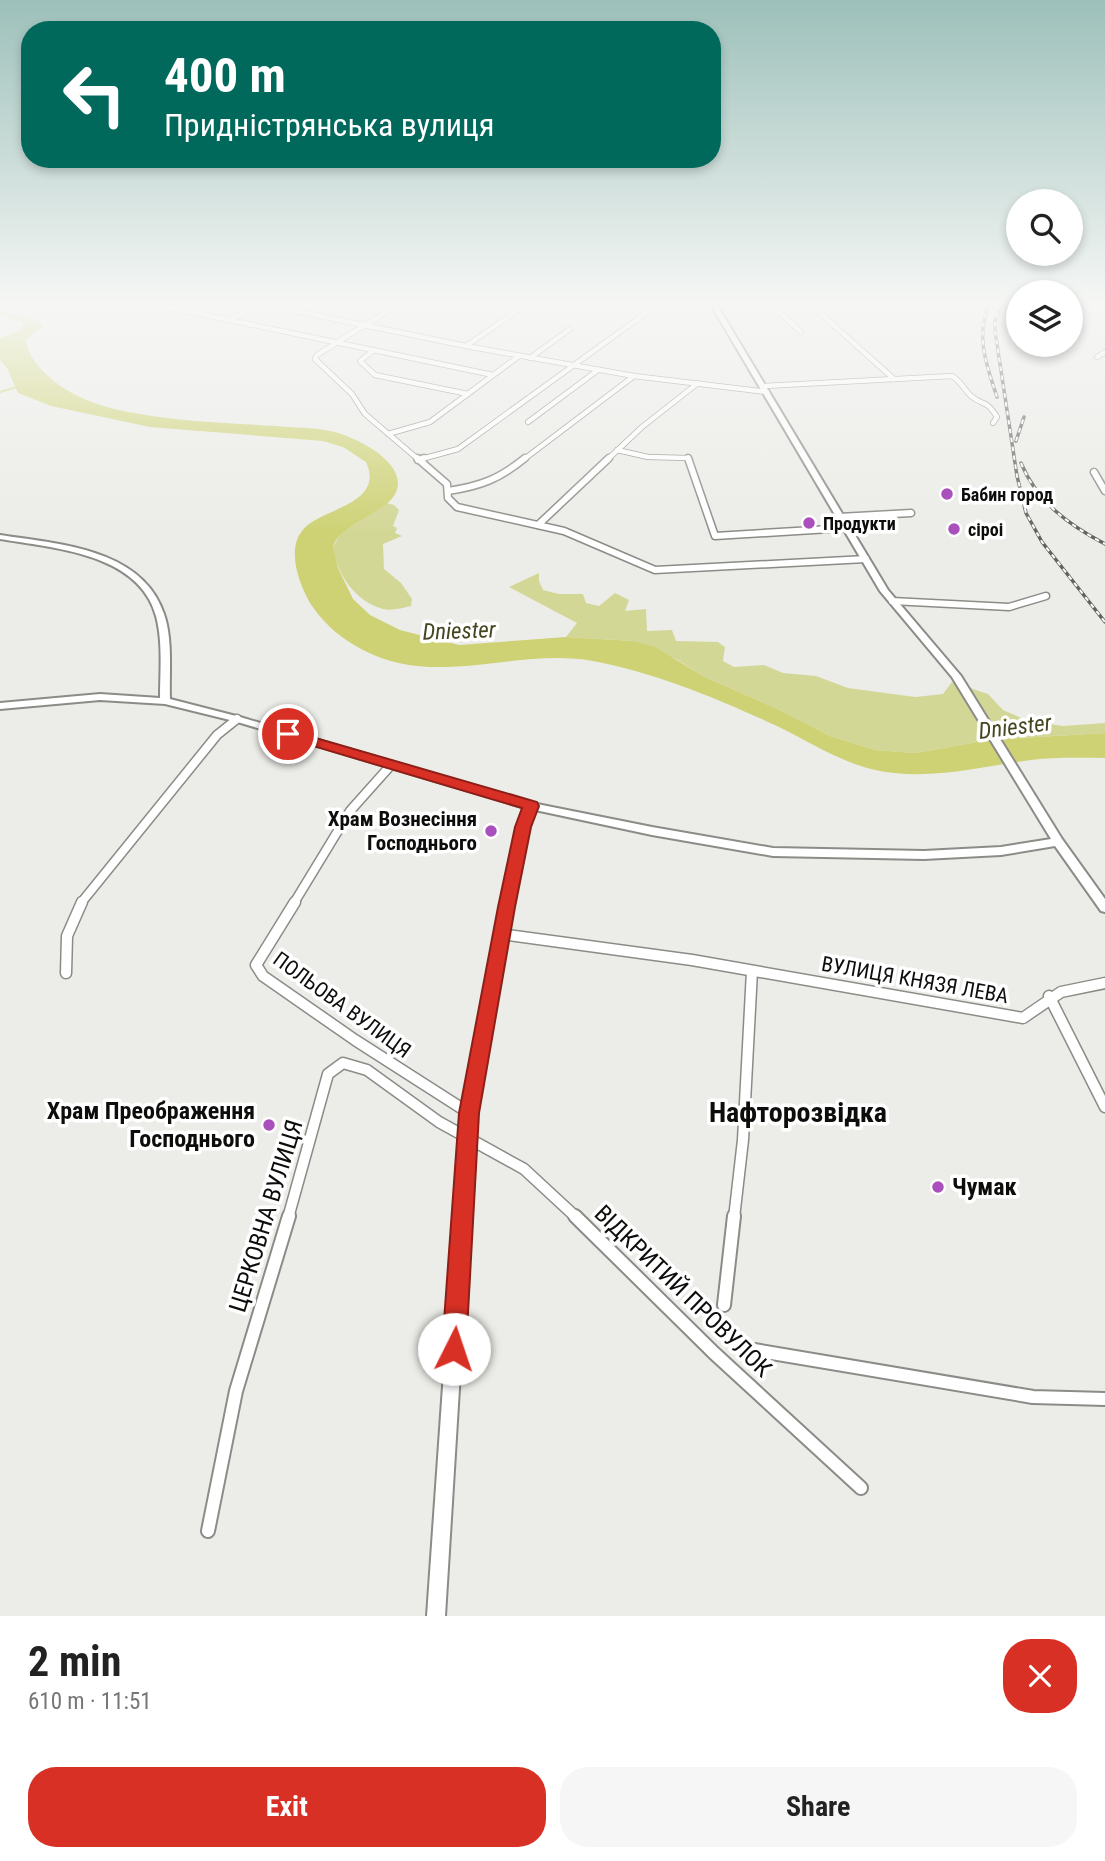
<!DOCTYPE html>
<html lang="en">
<head>
<meta charset="utf-8">
<style>
  :root { --surface:#fff; --page:#f6f6f6; --text:#222; --muted:#767676; --accent:#d93025 }
  body { margin:0; font-family:"Roboto Condensed",sans-serif; background:var(--page); color:var(--text); height:100vh; display:flex; flex-direction:column; font-size:26px; white-space:nowrap }
  * { box-sizing:border-box; margin:0 }
  p { font-size:23px; color:var(--muted) }
  .icon { flex:none; width:38px; height:38px; fill:none; stroke:currentColor; stroke-width:2; stroke-linecap:round; stroke-linejoin:round }
  .map { position:relative; height:1616px; overflow:hidden }
  .sheet { display:flex; flex-direction:column; background:var(--surface); flex:1 }
  .sheet>* { flex:none }
  .hud { position:absolute; left:21px; top:21px; width:700px; height:147px; border-radius:28px; box-shadow:0 4px 10px #0003; background:#00695c; color:#fff; overflow:hidden }
  .buttons { position:absolute; left:1006px; top:189px; display:grid; gap:14px }
  .buttons a { display:grid; place-items:center; width:77px; height:77px; border-radius:50%; background:var(--surface); box-shadow:0 4px 10px #0003; font-size:35px }
  .pin { position:absolute; display:grid; place-items:center; width:60px; height:60px; color:#fff; margin:-30px; border:4px solid #fff; border-radius:50%; box-shadow:0 2px 7px #0007 }
  .me { position:absolute; width:77px; margin:-38px; rotate:4deg; stroke-linejoin:round; filter:drop-shadow(0 0 5px #0008) }
  .turn { display:flex; align-items:center; gap:24px; height:147px; padding:0 28px; font-size:32px }
  .turn .icon { width:91px; height:91px; stroke-width:2.5 }
  .turn b { display:block; font-size:49px; line-height:60px }
  .round { display:grid; place-items:center; flex:none; width:74px; height:74px; border-radius:28px; background:var(--page) }
  .summary { display:flex; align-items:center; justify-content:space-between; height:119px; padding:0 28px }
  h1 { font-size:42px; font-weight:700; line-height:52px }
  .cta { display:flex; gap:14px; margin-top:auto; padding:14px 28px }
  .cta a { flex:1; height:80px; border-radius:28px; background:var(--accent); color:#fff; font-size:28px; font-weight:700; line-height:80px; text-align:center }
  .cta a+a { background:var(--page); color:var(--text) }
  .map>svg:first-child { display:block }
  .green { fill:#d3d796 }
  .water { fill:#ced275 }
  .lines { fill:none; stroke-linecap:round; stroke-linejoin:round }
  .stream { stroke:#ced275; stroke-width:2 }
  .street-far4-casing { stroke:#8b8c87; stroke-width:6 }
  .street-far3-casing { stroke:#8b8c87; stroke-width:9 }
  .street-far2-casing { stroke:#8b8c87; stroke-width:11 }
  .street-far1-casing { stroke:#8b8c87; stroke-width:13 }
  .street-casing { stroke:#8b8c87; stroke-width:16 }
  .secondary-casing { stroke:#8b8c87; stroke-width:4 }
  .street-far4 { stroke:#fff; stroke-width:4.5 }
  .street-far3 { stroke:#fff; stroke-width:6 }
  .street-far2 { stroke:#fff; stroke-width:8 }
  .street-far1 { stroke:#fff; stroke-width:10 }
  .street { stroke:#fff; stroke-width:12 }
  .secondary { fill:#fff; fill-rule:evenodd }
  .rail-casing { stroke:#626360; stroke-width:3.5 }
  .rail { stroke:#fff; stroke-width:2; stroke-dasharray:4.5; stroke-linecap:butt }
  .route { fill:#d93025; stroke:#8d1f18; stroke-width:2 }
  .poi-dot { fill:#aa50bc; stroke:#fff; stroke-width:2.5 }
  .labels { text-anchor:middle; dominant-baseline:central; stroke-width:7; stroke-linejoin:round; paint-order:stroke }
  .far-poi-label { font-size:18px; font-weight:bold; fill:#0d0d0c; stroke:#fff; text-anchor:start }
  .poi-label { font-size:21px; font-weight:bold; fill:#0d0d0c; stroke:#fff; text-anchor:end }
  .street-label { font-size:21px; fill:#0d0d0c; stroke:#fff }
  .water-label { font-size:23px; font-style:italic; fill:#45461f; stroke:#fff }
  .near-poi-label { font-size:24px; font-weight:bold; fill:#0d0d0c; stroke:#fff; text-anchor:end }
  .near-street-label { font-size:24px; fill:#0d0d0c; stroke:#fff }
  .near-neighbourhood-label { font-size:28px; font-weight:bold; fill:#0d0d0c; stroke:#fff }
</style>
</head>
<body>
<div class="map">
<svg width="1105" height="1616" viewBox="0 0 1105 1616">
  <rect width="100%" height="100%" fill="#ecede8"/>
  <!-- green -->
  <g class="green">
    <path d="M 387,503 L 394,505 L 399,510 L 393,526 L 397,528 L 395,533 L 402,536 L 383,544 L 384,569 L 401,583 L 412,599 L 411,606 C 402,608 392,611 383,609 C 355,601 337,575 333,547 L 342,531 Z"/>
    <path d="M 539,573 L 539,581 L 543,590 L 559,594 L 583,594 L 586,603 L 599,606 L 615,593 L 629,600 L 625,611 L 646,609 L 647,631 L 672,630 L 676,641 L 718,642 L 725,647 L 723,661 L 734,667 L 764,665 L 783,673 L 816,676 L 848,688 L 915,697 L 943,694 L 952,682 L 988,694 L 1003,710 L 1028,721 L 1063,726 L 1105,723 L 1105,733 L 989,740 L 915,753 L 875,750 L 830,736 L 782,711 L 705,677 L 676,659 L 633,641 L 566,637 L 577,623 L 509,587 Z"/>
  </g>
  <!-- water -->
  <path class="water" d="M 0,310 L 42,323 L 42,327 L 26,340 C 27,353 37,366 47,375 C 70,397 103,408 134,413 C 181,422 229,423 277,426 C 294,428 313,427 330,431 C 351,435 398,457 398,483 C 398,513 342,518 333,547 L 338,568 L 353,599 L 370,615 L 400,630 L 459,645 L 566,637 L 633,641 L 655,647 L 705,677 L 782,711 L 830,736 L 875,750 L 915,753 L 989,740 L 1105,733 L 1105,758 C 1080,758 1056,757 1031,760 C 985,766 941,778 894,773 C 850,769 816,745 777,726 C 718,699 657,673 593,661 C 515,647 438,689 363,650 C 342,639 326,626 312,606 C 300,587 286,551 302,531 C 318,508 386,506 366,462 L 343,447 L 323,441 L 150,427 L 51,406 L 18,393 L 7,368 L 0,360 L 0,338 L 19,331 L 24,323 L 0,315 Z"/>
  <g class="lines">
    <!-- stream -->
    <path class="stream" d="M 0,392 L 17,387"/>
    <!-- street-far4 casing -->
    <g class="street-far4-casing">
      <g id="street-far4">
        <path d="M 157,305 L 493,375"/>
        <path d="M 266,305 L 466,346 L 634,376 L 767,392"/>
        <path d="M 397,305 L 317,355 L 315,359 L 352,394 L 365,414 L 419,460"/>
        <path d="M 771,305 L 801,332"/>
        <path d="M 821,314 L 894,379"/>
        <path d="M 229,320 L 258,305"/>
        <path d="M 466,346 L 526,305"/>
        <path d="M 374,350 L 360,361 L 375,375 L 468,394"/>
        <path d="M 1097,357 L 1105,352"/>
        <path d="M 530,358 L 570,329"/>
        <path d="M 764,386 L 952,376 C 963,383 964,390 971,396 C 984,407 985,398 997,417 L 993,423"/>
        <path d="M 528,422 L 598,370"/>
        <path d="M 388,434 L 430,422 L 519,356"/>
        <path d="M 617,450 L 648,457 L 688,458 L 689,460"/>
        <path d="M 418,460 L 458,449 L 657,305"/>
        <path d="M 523,460 L 634,376"/>
        <path d="M 607,460 L 642,427 L 698,383"/>
      </g>
    </g>
    <!-- street-far3 casing -->
    <g class="street-far3-casing">
      <g id="street-far3">
        <path d="M 417,458 L 447,484 L 448,498 L 457,507 L 564,531 L 655,570 L 866,559"/>
        <path d="M 688,458 L 715,536 L 846,528"/>
        <path d="M 418,460 L 424,458"/>
        <path d="M 1094,472 L 1105,491"/>
        <path d="M 448,491 C 481,486 499,479 525,458"/>
        <path d="M 839,517 L 911,513"/>
        <path d="M 538,525 L 609,458"/>
        <path d="M 892,601 L 1009,607 L 1046,596"/>
      </g>
    </g>
    <!-- street-far2 casing -->
    <g class="street-far2-casing">
      <g id="street-far2">
        <path d="M 81,903 L 217,735 L 237,719"/>
        <path d="M 294,903 L 350,811 L 391,765"/>
      </g>
    </g>
    <!-- street-far1 casing -->
    <g class="street-far1-casing">
      <g id="street-far1">
        <path d="M 295,902 L 256,965 L 263,976 L 355,1040 L 469,1113"/>
        <path d="M 501,934 L 692,960 L 1023,1018 L 1061,992 L 1105,983"/>
        <path d="M 66,973 L 67,936 L 82,902"/>
        <path d="M 1049,996 L 1105,1107"/>
        <path d="M 288,1218 L 328,1074 L 343,1063 L 367,1070 L 439,1122 L 524,1169 L 577,1218"/>
        <path d="M 734,1218 L 743,1140 L 752,971"/>
      </g>
    </g>
    <!-- street casing -->
    <g class="street-casing">
      <g id="street">
        <path d="M 575,1216 L 714,1353 L 861,1488"/>
        <path d="M 724,1305 L 734,1216"/>
        <path d="M 754,1350 L 1033,1397 L 1105,1399"/>
        <path d="M 208,1531 L 236,1391 L 289,1216"/>
      </g>
    </g>
    <!-- secondary casing -->
    <g class="secondary-casing">
      <path id="secondary" d="M 711,305 L 717,305 L 888,590 L 961,676 L 1062,839 L 1105,899 L 1105,912 L 1101,911 L 1055,846 L 1001,855 L 924,859 L 773,856 L 652,835 L 535,810 L 528,827 L 507,934 L 476,1113 L 445,1616 L 427,1616 L 462,1113 L 495,934 L 518,827 L 525,808 L 234,721 L 165,704 L 100,700 L 0,709 L 0,703 L 100,694 L 160,698 C 160,671 163,642 156,616 C 139,553 53,548 0,539 L 0,535 C 58,544 142,548 164,614 C 173,640 169,672 170,699 L 240,717 L 532,803 L 652,827 L 773,848 L 924,851 L 1001,847 L 1051,839 L 952,677 L 880,591 Z"/>
    </g>
    <!-- street-far4 -->
    <use href="#street-far4" class="street-far4"/>
    <!-- street-far3 -->
    <use href="#street-far3" class="street-far3"/>
    <!-- street-far2 -->
    <use href="#street-far2" class="street-far2"/>
    <!-- street-far1 -->
    <use href="#street-far1" class="street-far1"/>
    <!-- street -->
    <use href="#street" class="street"/>
    <!-- secondary -->
    <use href="#secondary" class="secondary"/>
    <!-- rail casing -->
    <g class="rail-casing">
      <g id="rail">
        <path d="M 989,305 C 975,335 987,367 997,397"/>
        <path d="M 1001,305 L 995,321 L 995,331 L 1017,476 L 1026,513 L 1042,542 L 1105,622"/>
        <path d="M 1016,441 L 1024,417"/>
        <path d="M 1021,463 C 1037,502 1069,525 1105,544"/>
      </g>
    </g>
    <!-- rail -->
    <use href="#rail" class="rail"/>
  </g>
  <!-- sky -->
  <linearGradient id="sky" x2="0" y2="1"><stop stop-color="#9dc0ba"/><stop offset="0.57" stop-color="#f6f7f5"/><stop offset="1" stop-color="#f6f7f5" stop-opacity="0"/></linearGradient>
  <rect width="1105" height="532" fill="url(#sky)"/>
  <!-- route -->
  <path class="route" d="M 288,730 L 537,802 L 539,806 L 531,827 L 515,907 L 479,1113 L 466,1349 L 462,1358 L 454,1361 L 445,1358 L 442,1349 L 459,1113 L 498,907 L 515,827 L 522,808 L 283,737 L 281,734 L 283,731 Z"/>
  <!-- markers -->
  <g class="poi-dot">
    <circle cx="947" cy="494" r="7"/>
    <circle cx="809" cy="523" r="7"/>
    <circle cx="954" cy="529" r="7"/>
    <circle cx="491" cy="831" r="7"/>
    <circle cx="269" cy="1125" r="7"/>
    <circle cx="938" cy="1187" r="7"/>
  </g>
  <g class="labels">
    <!-- far-poi labels -->
    <g class="far-poi-label">
      <text x="961" y="494">Бабин город</text>
      <text x="823" y="523">Продукти</text>
      <text x="968" y="529">сіроі</text>
    </g>
    <!-- poi labels -->
    <g class="poi-label">
      <text x="477" y="819">Храм Вознесіння<tspan x="477" dy="24">Господнього</tspan></text>
    </g>
    <!-- street labels -->
    <g class="street-label">
      <text transform="translate(915 980) rotate(10)">ВУЛИЦЯ КНЯЗЯ ЛЕВА</text>
      <text transform="translate(342 1005) rotate(36)">ПОЛЬОВА ВУЛИЦЯ</text>
    </g>
    <!-- water labels -->
    <g class="water-label">
      <text transform="translate(459 631) rotate(-2)">Dniester</text>
      <text transform="translate(1015 727) rotate(-7)">Dniester</text>
    </g>
    <!-- near-poi labels -->
    <g class="near-poi-label">
      <text x="255" y="1111">Храм Преображення<tspan x="255" dy="28">Господнього</tspan></text>
      <text x="952" y="1187" text-anchor="start">Чумак</text>
    </g>
    <!-- near-street labels -->
    <g class="near-street-label">
      <text transform="translate(266 1216) rotate(-73)">ЦЕРКОВНА ВУЛИЦЯ</text>
      <text transform="translate(683 1291) rotate(44)">ВІДКРИТИЙ ПРОВУЛОК</text>
    </g>
    <!-- near-neighbourhood labels -->
    <g class="near-neighbourhood-label">
      <text x="798" y="1112">Нафторозвідка</text>
    </g>
  </g>
</svg>
<div class="buttons">
<a><svg class="icon" aria-label="search" viewBox="0 0 24 24"><circle cx="10" cy="10" r="6"/><path d="M15 15l6 6"/></svg></a>
<a><svg class="icon" aria-label="layers" viewBox="0 0 24 24"><path d="M12 4l9 5-9 5-9-5zM3 14l9 5 9-5"/></svg></a>
</div>
<div class="pin" style="left:288px;top:734px;background:#d93025"><svg class="icon" aria-label="arrive" viewBox="0 0 24 24"><path d="M6 21V4h12l-3 4 3 4H6"/></svg></div>
<svg class="me" style="left:454px;top:1349px" viewBox="-20 -20 40 40"><circle r="19" fill="#fff"/><path d="M0-13L10 11 0 6-10 11z" fill="#d93025"/></svg>
<div class="hud">
<div class="turn"><svg class="icon" aria-label="left" viewBox="0 0 24 24"><path d="M17 20v-9H6M10 6l-5 5 5 5"/></svg><div><b>400 m</b>Придністрянська вулиця</div></div>
</div>
</div>
<section class="sheet">
<div class="summary"><div><h1>2 min</h1><p>610 m · 11:51</p></div><a class="round" style="background:#d93025;color:#fff"><svg class="icon" aria-label="close" viewBox="0 0 24 24"><path d="M6 6l12 12M18 6L6 18"/></svg></a></div>
<div class="cta"><a>Exit</a><a>Share</a></div>
</section>
</body>
</html>
